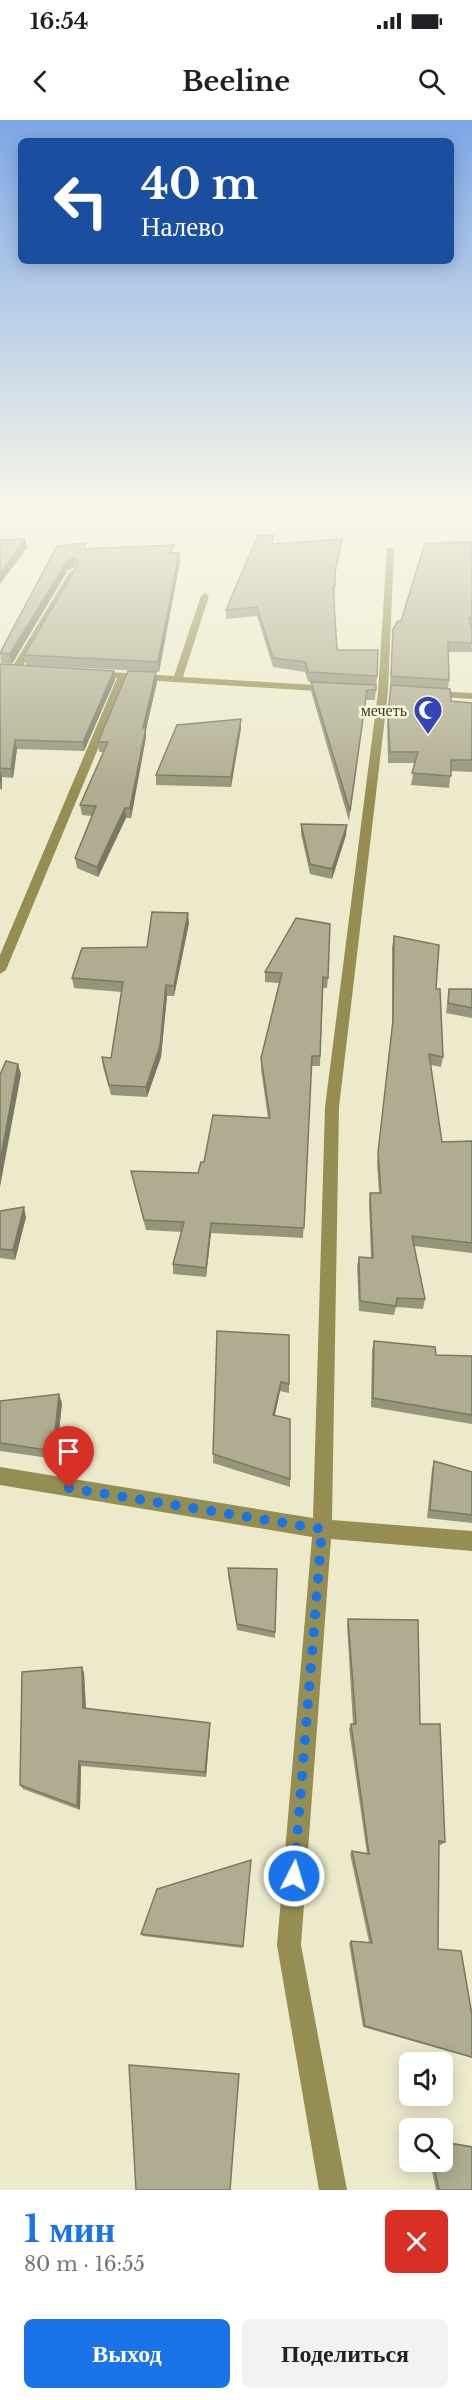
<!DOCTYPE html>
<html lang="ru">
<head>
<meta charset="utf-8">
<style>
  :root { --surface:#fff; --page:#f2f2f2; --text:#202124; --muted:#757577; --accent:#1a73e8 }
  body { margin:0; font-family:"Libre Baskerville",serif; background:var(--page); color:var(--text); height:100vh; display:flex; flex-direction:column; font-size:22px; white-space:nowrap }
  * { box-sizing:border-box; margin:0 }
  p { font-size:20px; color:var(--muted) }
  .icon { flex:none; width:33px; height:33px; fill:none; stroke:currentColor; stroke-width:2; stroke-linecap:round; stroke-linejoin:round }
  .map { position:relative; height:2070px; overflow:hidden }
  .drawer { display:flex; flex-direction:column; background:var(--surface); flex:1 }
  .drawer>* { flex:none }
  .guide { position:absolute; left:18px; top:18px; width:436px; height:126px; border-radius:9px; box-shadow:0 3px 15px #0003; background:#1a4fa0; color:#fff; overflow:hidden }
  .tools { position:absolute; left:399px; top:1932px; display:grid; gap:12px }
  .tools a { display:grid; place-items:center; width:54px; height:54px; border-radius:9px; background:var(--surface); box-shadow:0 3px 15px #0003; font-size:30px }
  .pin { position:absolute; display:grid; place-items:center; width:51px; height:51px; color:#fff; margin:-62px -26px; border-radius:50% 50% 50% 0; rotate:-45deg; box-shadow:0 0 6px #0007 }
  .pin .icon { rotate:45deg }
  .me { position:absolute; width:66px; margin:-33px; rotate:5deg; stroke-linejoin:round; filter:drop-shadow(0 0 4px #0008) }
  .turn { display:flex; align-items:center; gap:21px; height:126px; padding:0 24px; font-size:27px }
  .turn .icon { width:78px; height:78px; stroke-width:2.5 }
  .turn b { display:block; font-size:42px; line-height:51px }
  .round { display:grid; place-items:center; flex:none; width:63px; height:63px; border-radius:9px; background:var(--page) }
  .summary { display:flex; align-items:center; justify-content:space-between; height:102px; padding:0 24px }
  h1 { font-size:36px; font-weight:700; line-height:45px; color:var(--accent) }
  .action { display:flex; gap:12px; margin-top:auto; padding:12px 24px }
  .action a { flex:1; height:69px; border-radius:9px; background:var(--accent); color:#fff; font-size:24px; font-weight:700; line-height:69px; text-align:center }
  .action a+a { background:var(--page); color:var(--text) }
  .status { display:flex; justify-content:space-between; align-items:center; height:42px; padding:0 30px; background:var(--surface); direction:ltr }
  .status svg { height:16px; fill:currentColor }
  header { display:flex; justify-content:space-between; align-items:center; height:78px; padding:0 24px; background:var(--surface); font-size:27px; font-weight:700 }
  .map>svg:first-child { display:block }
  .lines { fill:none; stroke-linecap:round; stroke-linejoin:round }
  .minor { fill:#958e52; fill-rule:evenodd }
  .wall { fill:#96947b }
  .shaded-wall { fill:#7a7864 }
  .building { fill:#afac8f; stroke:#7a7864; stroke-width:1.5 }
  .route { stroke:#1a73e8; stroke-width:10; stroke-dasharray:0 18 }
  .labels { text-anchor:middle; dominant-baseline:central; stroke-width:5; stroke-linejoin:round; paint-order:stroke }
  .far-poi-label { font-size:16px; fill:#3b392d; stroke:#faf7d9; text-anchor:end }
</style>
</head>
<body>
<div class="status"><b>16:54</b><svg viewBox="0 0 49 12"><path d="M0 12V9h3v3zM5 12V6h3v6zM10 12V3h3v9zM15 12V0h3v12zM26 1h20v11H26zM47 4h2v5h-2z"/></svg></div>
<header><svg class="icon" aria-label="back" viewBox="0 0 24 24"><path d="M15 5l-7 7 7 7"/></svg>Beeline<svg class="icon" aria-label="search" viewBox="0 0 24 24"><circle cx="10" cy="10" r="6"/><path d="M15 15l6 6"/></svg></header>
<div class="map">
<svg width="472" height="2070" viewBox="0 0 472 2070">
  <rect width="100%" height="100%" fill="#edeacc"/>
  <g class="lines">
    <!-- minor -->
    <g class="minor">
      <path d="M 387,427 L 394,429 L 388,572 L 339,987 L 332,1400 L 472,1411 L 472,1431 L 331,1419 L 301,1825 L 347,2070 L 319,2070 L 277,1825 L 312,1417 L 0,1365 L 0,1347 L 313,1398 L 325,987 L 378,572 Z"/>
      <path d="M 74,449 L 78,451 L 21,549 L 13,551 L 11,549 L 70,451 Z"/>
      <path d="M 205,473 L 209,476 L 183,557 L 331,566 L 336,569 L 331,572 L 127,559 L 6,850 L 0,854 L 0,835 L 117,558 L 95,557 L 90,554 L 95,551 L 174,556 L 201,476 Z"/>
      <path d="M 430,571 L 472,573 L 472,579 L 427,576 L 425,574 Z"/>
    </g>
  </g>
  <!-- wall -->
  <g class="wall">
    <path d="M 472,422 L 472,507 L 471,507 L 472,532 L 448,532 L 449,560 L 448,568 L 451,581 L 472,583 L 472,652 L 451,651 L 449,668 L 411,665 L 415,643 L 388,643 L 387,605 L 391,566 L 390,566 L 393,509 Z"/>
    <path d="M 273,424 L 341,427 L 335,456 L 335,475 L 333,475 L 337,530 L 377,556 L 375,580 L 366,580 L 349,701 L 311,571 L 311,562 L 308,561 L 305,552 L 273,547 L 257,496 L 226,499 L 226,490 Z"/>
    <path d="M 57,426 L 86,429 L 174,433 L 180,441 L 159,552 L 26,545 L 24,535 L 76,448 L 75,447 L 68,450 L 12,544 L 1,543 L 0,532 Z"/>
    <path d="M 0,544 L 114,551 L 115,560 L 84,631 L 17,629 L 13,658 L 2,657 L 2,670 L 0,669 Z"/>
    <path d="M 157,562 L 146,609 L 146,617 L 131,698 L 126,698 L 98,757 L 77,748 L 75,738 L 92,696 L 82,695 L 80,685 L 103,632 L 99,632 L 98,622 Z"/>
    <path d="M 241,608 L 231,667 L 156,665 L 156,655 Z"/>
    <path d="M 301,704 L 346,715 L 332,759 L 310,754 L 301,714 Z"/>
    <path d="M 189,803 L 174,876 L 167,876 L 161,937 L 147,977 L 111,975 L 103,947 L 102,937 L 111,938 L 122,872 L 74,868 L 72,858 L 147,827 Z"/>
    <path d="M 394,816 L 436,869 L 443,937 L 441,947 L 431,945 L 442,1022 L 472,1021 L 472,1133 L 414,1126 L 425,1179 L 423,1189 L 396,1187 L 394,1195 L 359,1191 L 357,1146 L 359,1137 L 371,1138 L 369,1083 L 370,1073 L 379,1073 L 377,1043 L 392,910 L 392,827 Z"/>
    <path d="M 265,852 L 328,858 L 327,868 L 323,868 L 320,946 L 311,946 L 303,1118 L 211,1113 L 206,1157 L 173,1154 L 173,1144 L 182,1112 L 146,1110 L 133,1060 L 131,1051 L 198,1053 L 204,1042 L 268,998 L 261,949 L 261,938 L 279,863 L 265,862 Z"/>
    <path d="M 449,869 L 472,869 L 472,898 L 446,893 Z"/>
    <path d="M 0,1091 L 26,1097 L 15,1140 L 0,1138 Z"/>
    <path d="M 217,1211 L 289,1264 L 289,1273 L 280,1271 L 275,1295 L 290,1359 L 290,1367 L 213,1343 Z"/>
    <path d="M 374,1221 L 436,1235 L 472,1236 L 472,1304 L 371,1287 L 372,1230 Z"/>
    <path d="M 0,1281 L 62,1283 L 56,1339 L 0,1331 Z"/>
    <path d="M 434,1341 L 472,1352 L 472,1403 L 427,1398 L 432,1349 Z"/>
    <path d="M 228,1448 L 275,1512 L 275,1518 L 237,1510 L 228,1455 Z"/>
    <path d="M 348,1499 L 420,1604 L 445,1722 L 441,1725 L 438,1725 L 438,1829 L 472,1895 L 472,1938 L 363,1907 L 349,1823 L 351,1821 L 369,1822 L 350,1734 L 352,1731 L 367,1734 L 349,1609 L 351,1604 L 353,1604 L 347,1505 Z"/>
    <path d="M 82,1547 L 84,1553 L 86,1589 L 210,1603 L 210,1609 L 206,1657 L 81,1646 L 80,1690 L 23,1669 L 20,1665 Z"/>
    <path d="M 251,1740 L 243,1828 L 143,1816 L 141,1814 Z"/>
    <path d="M 442,2021 L 472,2026 L 472,2070 L 436,2070 L 430,2042 L 442,2042 Z"/>
  </g>
  <!-- shaded-wall -->
  <g class="shaded-wall">
    <path d="M 25,419 L 27,428 L 0,464 L 0,453 Z"/>
    <path d="M 342,419 L 341,427 L 334,459 L 335,451 Z"/>
    <path d="M 179,433 L 180,441 L 159,552 L 158,542 Z"/>
    <path d="M 74,438 L 75,447 L 68,450 L 12,544 L 10,534 L 67,441 Z"/>
    <path d="M 114,551 L 115,560 L 84,631 L 83,622 Z"/>
    <path d="M 156,552 L 157,562 L 146,609 L 146,617 L 131,698 L 130,688 L 143,608 Z"/>
    <path d="M 241,599 L 241,608 L 231,667 L 231,657 Z"/>
    <path d="M 15,620 L 17,629 L 13,658 L 11,649 Z"/>
    <path d="M 0,648 L 2,657 L 2,670 L 0,660 Z"/>
    <path d="M 125,688 L 126,698 L 98,757 L 97,747 Z"/>
    <path d="M 347,705 L 346,715 L 332,759 L 332,749 Z"/>
    <path d="M 188,793 L 189,803 L 174,876 L 174,866 Z"/>
    <path d="M 166,865 L 167,876 L 161,937 L 147,977 L 146,967 Z"/>
    <path d="M 18,944 L 21,954 L 0,1067 L 0,1042 Z"/>
    <path d="M 24,1087 L 26,1097 L 15,1140 L 13,1130 Z"/>
    <path d="M 211,1103 L 211,1113 L 206,1157 L 206,1148 Z"/>
    <path d="M 281,1262 L 280,1271 L 273,1303 L 273,1295 Z"/>
    <path d="M 59,1274 L 62,1283 L 56,1339 L 53,1331 Z"/>
    <path d="M 82,1547 L 84,1553 L 86,1594 L 83,1588 Z"/>
    <path d="M 210,1603 L 210,1609 L 206,1657 L 205,1652 Z"/>
    <path d="M 79,1641 L 81,1646 L 80,1690 L 77,1686 Z"/>
  </g>
  <!-- building -->
  <g class="building">
    <path d="M 258,415 L 273,415 L 272,424 L 342,419 L 335,451 L 335,466 L 333,466 L 337,530 L 378,530 L 377,556 L 308,552 L 306,542 L 273,538 L 257,487 L 226,490 Z"/>
    <path d="M 25,419 L 0,453 L 0,420 Z"/>
    <path d="M 472,422 L 472,498 L 469,498 L 472,511 L 472,523 L 448,522 L 449,560 L 391,556 L 393,509 L 398,501 L 401,501 L 425,423 Z"/>
    <path d="M 86,423 L 84,429 L 174,425 L 170,433 L 179,433 L 158,542 L 24,535 L 79,443 L 74,438 L 67,441 L 10,534 L 0,533 L 57,426 Z"/>
    <path d="M 0,544 L 114,551 L 83,622 L 15,620 L 11,649 L 0,648 Z"/>
    <path d="M 128,551 L 156,552 L 143,608 L 146,607 L 130,688 L 125,688 L 97,747 L 75,738 L 96,686 L 80,685 L 108,622 L 98,622 Z"/>
    <path d="M 311,562 L 376,565 L 376,570 L 367,570 L 350,691 Z"/>
    <path d="M 391,565 L 450,569 L 451,581 L 472,583 L 472,640 L 451,640 L 451,656 L 412,653 L 418,632 L 390,632 L 388,594 Z"/>
    <path d="M 241,599 L 231,657 L 156,655 L 177,605 Z"/>
    <path d="M 301,704 L 347,705 L 332,749 L 310,744 Z"/>
    <path d="M 152,792 L 188,793 L 174,866 L 166,865 L 160,926 L 146,967 L 109,965 L 102,937 L 111,938 L 123,862 L 72,858 L 82,828 L 147,827 Z"/>
    <path d="M 296,798 L 330,804 L 328,858 L 323,857 L 320,936 L 312,936 L 304,1108 L 211,1103 L 206,1148 L 173,1144 L 184,1102 L 144,1100 L 131,1051 L 198,1053 L 201,1042 L 204,1042 L 213,995 L 270,998 L 261,938 L 282,853 L 265,852 Z"/>
    <path d="M 394,816 L 439,825 L 436,869 L 440,869 L 443,937 L 429,934 L 442,1022 L 472,1021 L 472,1123 L 412,1116 L 425,1179 L 397,1178 L 396,1186 L 360,1181 L 359,1137 L 373,1138 L 370,1073 L 381,1073 L 378,1033 L 393,900 Z"/>
    <path d="M 449,869 L 472,869 L 472,888 L 448,883 Z"/>
    <path d="M 6,941 L 18,944 L 0,1042 L 0,955 Z"/>
    <path d="M 24,1087 L 13,1130 L 0,1129 L 0,1091 Z"/>
    <path d="M 217,1211 L 289,1215 L 289,1264 L 281,1262 L 273,1295 L 290,1299 L 290,1359 L 213,1334 Z"/>
    <path d="M 374,1221 L 435,1227 L 436,1235 L 472,1236 L 472,1295 L 373,1278 Z"/>
    <path d="M 59,1274 L 53,1331 L 0,1323 L 0,1281 Z"/>
    <path d="M 434,1341 L 472,1352 L 472,1395 L 430,1390 Z"/>
    <path d="M 228,1448 L 277,1449 L 275,1512 L 237,1504 Z"/>
    <path d="M 348,1499 L 418,1500 L 420,1604 L 440,1604 L 445,1722 L 439,1721 L 438,1829 L 461,1831 L 472,1895 L 472,1937 L 365,1906 L 351,1821 L 372,1823 L 352,1731 L 369,1734 L 351,1604 L 356,1604 Z"/>
    <path d="M 82,1547 L 83,1588 L 210,1603 L 205,1652 L 79,1641 L 77,1686 L 20,1665 L 22,1552 Z"/>
    <path d="M 251,1740 L 243,1826 L 141,1814 L 157,1769 Z"/>
    <path d="M 129,1945 L 239,1954 L 230,2070 L 136,2070 Z"/>
    <path d="M 442,2022 L 472,2027 L 472,2070 L 439,2070 L 433,2042 L 442,2042 Z"/>
  </g>
  <!-- sky -->
  <linearGradient id="sky" x2="0" y2="1"><stop stop-color="#7da7e6"/><stop offset="0.57" stop-color="#f7f6e8"/><stop offset="1" stop-color="#f7f6e8" stop-opacity="0"/></linearGradient>
  <rect width="472" height="673" fill="url(#sky)"/>
  <g class="lines">
    <!-- route -->
    <path class="route" d="M 69,1368 L 322,1409 L 294,1756"/>
  </g>
  <!-- icons -->
  <defs>
    <g id="mosque-pin" transform="scale(1.5)"><path d="M0 17L-7.5 6A9.5 9.5 0 1 1 7.5 6Z" fill="#3445b7" stroke="#faf7d9"/><path d="M3.5-4.9A6 6 0 1 0 3.5 4.9A5 5 0 1 1 3.5-4.9Z" fill="#fff"/></g>
  </defs>
  <g fill-rule="evenodd">
    <use href="#mosque-pin" x="428" y="590"/>
  </g>
  <g class="labels">
    <!-- far-poi labels -->
    <g class="far-poi-label">
      <text x="407" y="590">мечеть</text>
    </g>
  </g>
</svg>
<div class="tools">
<a><svg class="icon" aria-label="sound" viewBox="0 0 24 24"><path d="M4 9h4l5-4v14l-5-4H4zM17 9q2 3 0 6"/></svg></a>
<a><svg class="icon" aria-label="search" viewBox="0 0 24 24"><circle cx="10" cy="10" r="6"/><path d="M15 15l6 6"/></svg></a>
</div>
<div class="pin" style="left:69px;top:1368px;background:#d93025"><svg class="icon" aria-label="arrive" viewBox="0 0 24 24"><path d="M6 21V4h12l-3 4 3 4H6"/></svg></div>
<svg class="me" style="left:294px;top:1756px" viewBox="-20 -20 40 40"><circle r="17" fill="#1a73e8" stroke="#fff" stroke-width="3"/><path d="M0-11L8 9 0 5-8 9z" fill="#fff"/></svg>
<div class="guide">
<div class="turn"><svg class="icon" aria-label="left" viewBox="0 0 24 24"><path d="M17 20v-9H6M10 6l-5 5 5 5"/></svg><div><b>40 m</b>Налево</div></div>
</div>
</div>
<section class="drawer">
<div class="summary"><div><h1>1 мин</h1><p>80 m · 16:55</p></div><a class="round" style="background:#d93025;color:#fff"><svg class="icon" aria-label="close" viewBox="0 0 24 24"><path d="M6 6l12 12M18 6L6 18"/></svg></a></div>
<div class="action"><a>Выход</a><a>Поделиться</a></div>
</section>
</body>
</html>
